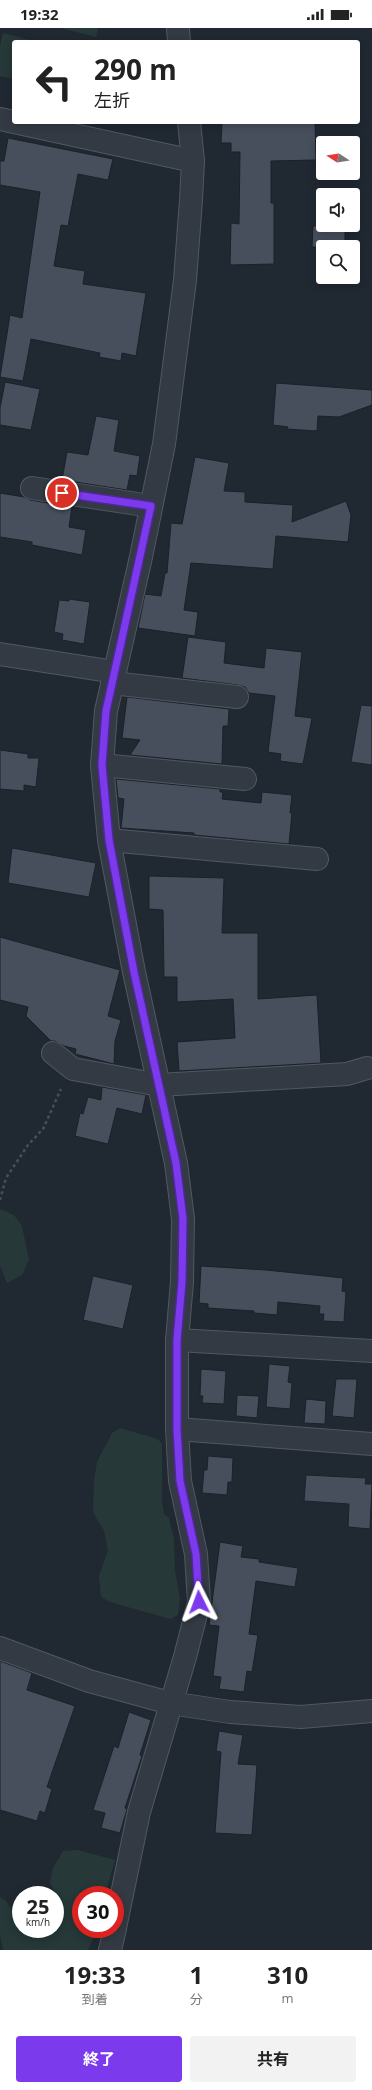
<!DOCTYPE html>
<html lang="ja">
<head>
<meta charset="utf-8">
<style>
  :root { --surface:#fff; --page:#f2f2f2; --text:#222; --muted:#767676; --accent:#7c3aed }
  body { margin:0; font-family:"Open Sans","Noto Sans JP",sans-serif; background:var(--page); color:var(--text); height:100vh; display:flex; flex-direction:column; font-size:15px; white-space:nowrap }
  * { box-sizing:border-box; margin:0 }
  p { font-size:13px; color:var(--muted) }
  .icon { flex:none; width:22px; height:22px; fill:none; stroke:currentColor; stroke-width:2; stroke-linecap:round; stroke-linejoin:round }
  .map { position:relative; height:1922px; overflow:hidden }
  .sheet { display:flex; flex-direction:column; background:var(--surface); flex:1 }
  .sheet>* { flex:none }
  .top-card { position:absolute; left:12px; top:12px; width:348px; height:84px; border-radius:4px; box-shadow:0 2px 10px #0003; background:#fff; color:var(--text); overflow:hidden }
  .needle { width:26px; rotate:282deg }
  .buttons { position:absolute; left:316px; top:108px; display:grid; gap:8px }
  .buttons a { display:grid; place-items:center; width:44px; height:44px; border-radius:4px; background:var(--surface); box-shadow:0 2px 10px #0003; font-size:20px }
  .speed { position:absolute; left:12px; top:1858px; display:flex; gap:8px; font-size:20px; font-weight:700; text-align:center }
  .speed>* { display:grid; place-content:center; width:52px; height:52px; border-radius:50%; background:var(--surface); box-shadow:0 2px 10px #0003; line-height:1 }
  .speed small { font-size:10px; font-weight:400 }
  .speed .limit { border:6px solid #d22; background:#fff; color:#111 }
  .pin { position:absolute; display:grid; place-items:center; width:34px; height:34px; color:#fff; margin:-17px; border:2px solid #fff; border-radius:50%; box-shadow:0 1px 4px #0007 }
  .me { position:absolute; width:44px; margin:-22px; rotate:357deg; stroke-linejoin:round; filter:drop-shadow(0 0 3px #0008) }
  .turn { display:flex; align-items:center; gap:14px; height:84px; padding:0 16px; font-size:18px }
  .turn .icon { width:52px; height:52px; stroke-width:2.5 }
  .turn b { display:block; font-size:28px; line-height:34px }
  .eta { display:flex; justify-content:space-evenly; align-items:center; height:68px; text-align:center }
  .eta b { font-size:24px; font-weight:700; line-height:28px }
  .action { display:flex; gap:8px; margin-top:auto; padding:8px 16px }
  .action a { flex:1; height:46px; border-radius:4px; background:var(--accent); color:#fff; font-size:16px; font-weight:700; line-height:46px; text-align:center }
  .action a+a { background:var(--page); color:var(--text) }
  .status { display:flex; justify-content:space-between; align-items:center; height:28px; padding:0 20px; background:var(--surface); direction:ltr }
  .status svg { height:11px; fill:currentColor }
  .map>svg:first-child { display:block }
  .green { fill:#263838 }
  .building { fill:#474f5c; stroke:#1b212a }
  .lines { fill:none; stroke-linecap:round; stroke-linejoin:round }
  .minor-casing { stroke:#515862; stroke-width:24 }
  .path { stroke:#435355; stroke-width:2.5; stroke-dasharray:3 3; stroke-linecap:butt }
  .minor { stroke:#333a43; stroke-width:22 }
  .route-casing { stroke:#51269a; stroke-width:10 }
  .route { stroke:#7c3aed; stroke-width:7 }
</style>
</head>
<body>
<div class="status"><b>19:32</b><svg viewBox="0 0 49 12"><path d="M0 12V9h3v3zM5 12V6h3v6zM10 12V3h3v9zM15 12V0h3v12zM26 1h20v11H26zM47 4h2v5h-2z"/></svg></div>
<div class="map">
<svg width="372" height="1922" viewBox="0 0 372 1922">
  <rect width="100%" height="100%" fill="#202832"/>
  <!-- green -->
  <g class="green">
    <path d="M 61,0 L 98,0 L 96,9 Z"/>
    <path d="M 3,5 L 38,14 L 14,14 L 14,51 L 0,48 L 0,18 Z"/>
    <path d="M 0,1181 L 14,1187 L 22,1198 L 29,1232 L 22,1247 L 7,1255 L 0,1238 Z"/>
    <path d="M 120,1400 L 158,1411 L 162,1416 L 162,1473 L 164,1486 L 169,1490 L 174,1511 L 175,1543 L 180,1570 L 178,1587 L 170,1591 L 110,1574 L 101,1569 L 99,1548 L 108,1522 L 104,1503 L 93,1484 L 94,1453 L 97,1434 L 112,1405 Z"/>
    <path d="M 78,1822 L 115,1832 L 105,1867 L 81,1867 L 81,1901 L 97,1901 L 88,1922 L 3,1922 L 0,1907 L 0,1869 L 6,1873 L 19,1892 L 21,1893 L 21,1901 L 55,1901 L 55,1896 L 60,1896 L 61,1876 L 50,1855 L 53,1840 L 63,1823 Z"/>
  </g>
  <!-- building -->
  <g class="building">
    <path d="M 222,94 L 315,94 L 316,132 L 271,133 L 271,175 L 274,175 L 274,236 L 230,237 L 231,195 L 239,196 L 240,124 L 231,124 L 231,115 L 221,115 Z"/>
    <path d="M 8,110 L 113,131 L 108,152 L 78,146 L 68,198 L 61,197 L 54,238 L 85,243 L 83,256 L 146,265 L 136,328 L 122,325 L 121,333 L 99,329 L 100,325 L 31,311 L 23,353 L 0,349 L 10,287 L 22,290 L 40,164 L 0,157 L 0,133 L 4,133 Z"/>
    <path d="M 313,198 L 345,198 L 345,219 L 312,219 Z"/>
    <path d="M 5,354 L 40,361 L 31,402 L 0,397 L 0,380 Z"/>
    <path d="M 276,355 L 372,362 L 372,377 L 339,389 L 318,388 L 317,403 L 287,401 L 288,399 L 273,397 Z"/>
    <path d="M 96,388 L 119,392 L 114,423 L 140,428 L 137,448 L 130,447 L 127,462 L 62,452 L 67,424 L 88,427 Z"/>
    <path d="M 195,429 L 229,435 L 224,463 L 245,464 L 245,474 L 293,477 L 292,494 L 346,473 L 351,487 L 348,514 L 276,508 L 273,541 L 191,535 L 184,582 L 198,584 L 195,608 L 138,600 L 145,566 L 161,568 L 165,545 L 167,545 L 171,495 L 182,496 Z"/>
    <path d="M 0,465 L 24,469 L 30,472 L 72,479 L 69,499 L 86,502 L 82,527 L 32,517 L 32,514 L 0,509 Z"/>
    <path d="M 69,571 L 90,574 L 84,616 L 62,612 L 63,606 L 54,604 L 59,572 L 69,573 Z"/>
    <path d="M 188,609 L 226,614 L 224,635 L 264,640 L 266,620 L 302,624 L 295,688 L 312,690 L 303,736 L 280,733 L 281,726 L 268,724 L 275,668 L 249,665 L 245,659 L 238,657 L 182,650 Z"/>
    <path d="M 127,669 L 229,681 L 228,698 L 223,698 L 222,736 L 130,727 L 140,712 L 122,710 Z"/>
    <path d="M 361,677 L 372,678 L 372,737 L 351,734 Z"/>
    <path d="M 0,722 L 28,726 L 28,730 L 39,730 L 36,759 L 24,757 L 24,763 L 0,761 Z"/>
    <path d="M 116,751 L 220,761 L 220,764 L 223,764 L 222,771 L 261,775 L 262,764 L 292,767 L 290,785 L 292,785 L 289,816 L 194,807 L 194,805 L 121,800 L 124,771 L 118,770 Z"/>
    <path d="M 12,820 L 96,835 L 89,869 L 8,855 Z"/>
    <path d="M 149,848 L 224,850 L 222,905 L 258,905 L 258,971 L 317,967 L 321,1035 L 179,1043 L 177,1014 L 235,1010 L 233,971 L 177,974 L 177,949 L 164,949 L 163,882 L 149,881 Z"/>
    <path d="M 0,909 L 120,942 L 108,988 L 121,992 L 115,1013 L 114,1036 L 75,1026 L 76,1021 L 64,1018 L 55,1013 L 51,1013 L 26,988 L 28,979 L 0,972 Z"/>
    <path d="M 102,1059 L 146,1067 L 142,1086 L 117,1080 L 108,1116 L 75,1108 L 80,1085 L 83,1086 L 88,1069 L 101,1072 Z"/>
    <path d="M 201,1238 L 266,1242 L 343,1250 L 342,1263 L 346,1264 L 344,1294 L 323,1293 L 324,1286 L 319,1286 L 320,1278 L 278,1274 L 277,1287 L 254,1285 L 254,1283 L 208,1280 L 208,1276 L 199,1275 Z"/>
    <path d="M 93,1248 L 133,1257 L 123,1301 L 83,1292 Z"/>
    <path d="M 269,1336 L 290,1338 L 288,1354 L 292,1355 L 290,1381 L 266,1379 Z"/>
    <path d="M 201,1341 L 226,1343 L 224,1376 L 202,1375 L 203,1368 L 200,1368 Z"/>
    <path d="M 336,1351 L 357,1351 L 354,1390 L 332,1388 Z"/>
    <path d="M 237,1367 L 259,1368 L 257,1390 L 236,1388 Z"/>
    <path d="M 306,1371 L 326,1373 L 325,1396 L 304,1395 Z"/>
    <path d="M 208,1428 L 233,1430 L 232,1454 L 228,1454 L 227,1467 L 202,1465 L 204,1442 L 207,1442 Z"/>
    <path d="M 306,1447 L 366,1450 L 365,1456 L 372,1456 L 370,1501 L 348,1499 L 349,1476 L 304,1473 Z"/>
    <path d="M 220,1514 L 243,1518 L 241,1529 L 259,1531 L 259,1534 L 298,1540 L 295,1559 L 256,1553 L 249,1606 L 258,1607 L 252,1644 L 247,1643 L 244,1664 L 219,1661 L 221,1649 L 213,1648 L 219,1598 L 209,1597 Z"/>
    <path d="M 0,1633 L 32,1645 L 27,1662 L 75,1678 L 47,1759 L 52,1761 L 45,1785 L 40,1783 L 37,1793 L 0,1782 Z"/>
    <path d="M 129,1684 L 151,1692 L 140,1727 L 142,1728 L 125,1780 L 127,1781 L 120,1805 L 101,1800 L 105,1785 L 93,1782 L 114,1718 L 118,1720 Z"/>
    <path d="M 219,1703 L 243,1707 L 238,1736 L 257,1737 L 252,1807 L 215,1805 L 221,1724 L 216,1723 Z"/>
  </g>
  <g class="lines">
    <!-- minor casing -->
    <g class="minor-casing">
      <g id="minor">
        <path d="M 178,0 L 179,14"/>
        <path d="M 0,91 L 193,133"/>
        <path d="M 32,460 L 151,478"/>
        <path d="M 0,626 L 115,644"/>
        <path d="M 112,655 L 237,669"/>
        <path d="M 102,737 L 245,751"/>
        <path d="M 109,812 L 317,831"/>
        <path d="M 53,1025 L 73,1041 L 159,1057 L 347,1046 L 367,1040"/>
        <path d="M 177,1312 L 372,1323"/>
        <path d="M 177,1401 L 372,1416"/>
        <path d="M 0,1620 L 89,1653 L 170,1675 L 230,1684 L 301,1689 L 372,1683"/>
        <path d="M 115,1900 L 139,1784 L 185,1629 L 199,1574 L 196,1526 L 180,1453 L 177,1401 L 177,1312 L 182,1254 L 183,1191 L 176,1135 L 134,944 L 109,812 L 102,737 L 106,683 L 141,529 L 164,416 L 185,252 L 191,172 L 193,133 L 189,94"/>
        <path d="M 110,1922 L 115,1901"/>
      </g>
    </g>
    <!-- path -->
    <path class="path" d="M 0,1172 L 6,1150 L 28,1117 L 43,1101 L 61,1061"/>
    <!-- minor -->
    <use href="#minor" class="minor"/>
  </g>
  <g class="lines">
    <!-- route casing -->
    <g class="route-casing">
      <path id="route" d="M 62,465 L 151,478 L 106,683 L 102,737 L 109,812 L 134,944 L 176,1135 L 183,1191 L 182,1254 L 177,1312 L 177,1401 L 180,1453 L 196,1526 L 199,1574"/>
    </g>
    <!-- route -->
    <use href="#route" class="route"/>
  </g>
</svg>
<div class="buttons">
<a><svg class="needle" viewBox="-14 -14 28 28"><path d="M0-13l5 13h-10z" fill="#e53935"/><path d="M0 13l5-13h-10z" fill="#767676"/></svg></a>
<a><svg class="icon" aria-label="sound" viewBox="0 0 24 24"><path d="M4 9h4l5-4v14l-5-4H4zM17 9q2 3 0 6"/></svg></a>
<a><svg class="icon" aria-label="search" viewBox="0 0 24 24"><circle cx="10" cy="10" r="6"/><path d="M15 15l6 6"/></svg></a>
</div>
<div class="speed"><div>25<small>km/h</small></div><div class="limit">30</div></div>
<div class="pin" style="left:62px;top:465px;background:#d93025"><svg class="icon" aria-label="arrive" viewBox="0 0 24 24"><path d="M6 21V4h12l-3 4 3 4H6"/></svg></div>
<svg class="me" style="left:199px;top:1574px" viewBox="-20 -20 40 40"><path d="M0-17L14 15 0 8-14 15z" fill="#7c3aed" stroke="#fff" stroke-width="4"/></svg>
<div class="top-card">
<div class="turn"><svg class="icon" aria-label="left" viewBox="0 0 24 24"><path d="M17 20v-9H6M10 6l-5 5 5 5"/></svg><div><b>290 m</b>左折</div></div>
</div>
</div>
<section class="sheet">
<div class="eta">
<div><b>19:33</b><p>到着</p></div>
<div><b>1</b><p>分</p></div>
<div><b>310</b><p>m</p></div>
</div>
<div class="action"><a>終了</a><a>共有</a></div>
</section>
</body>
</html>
